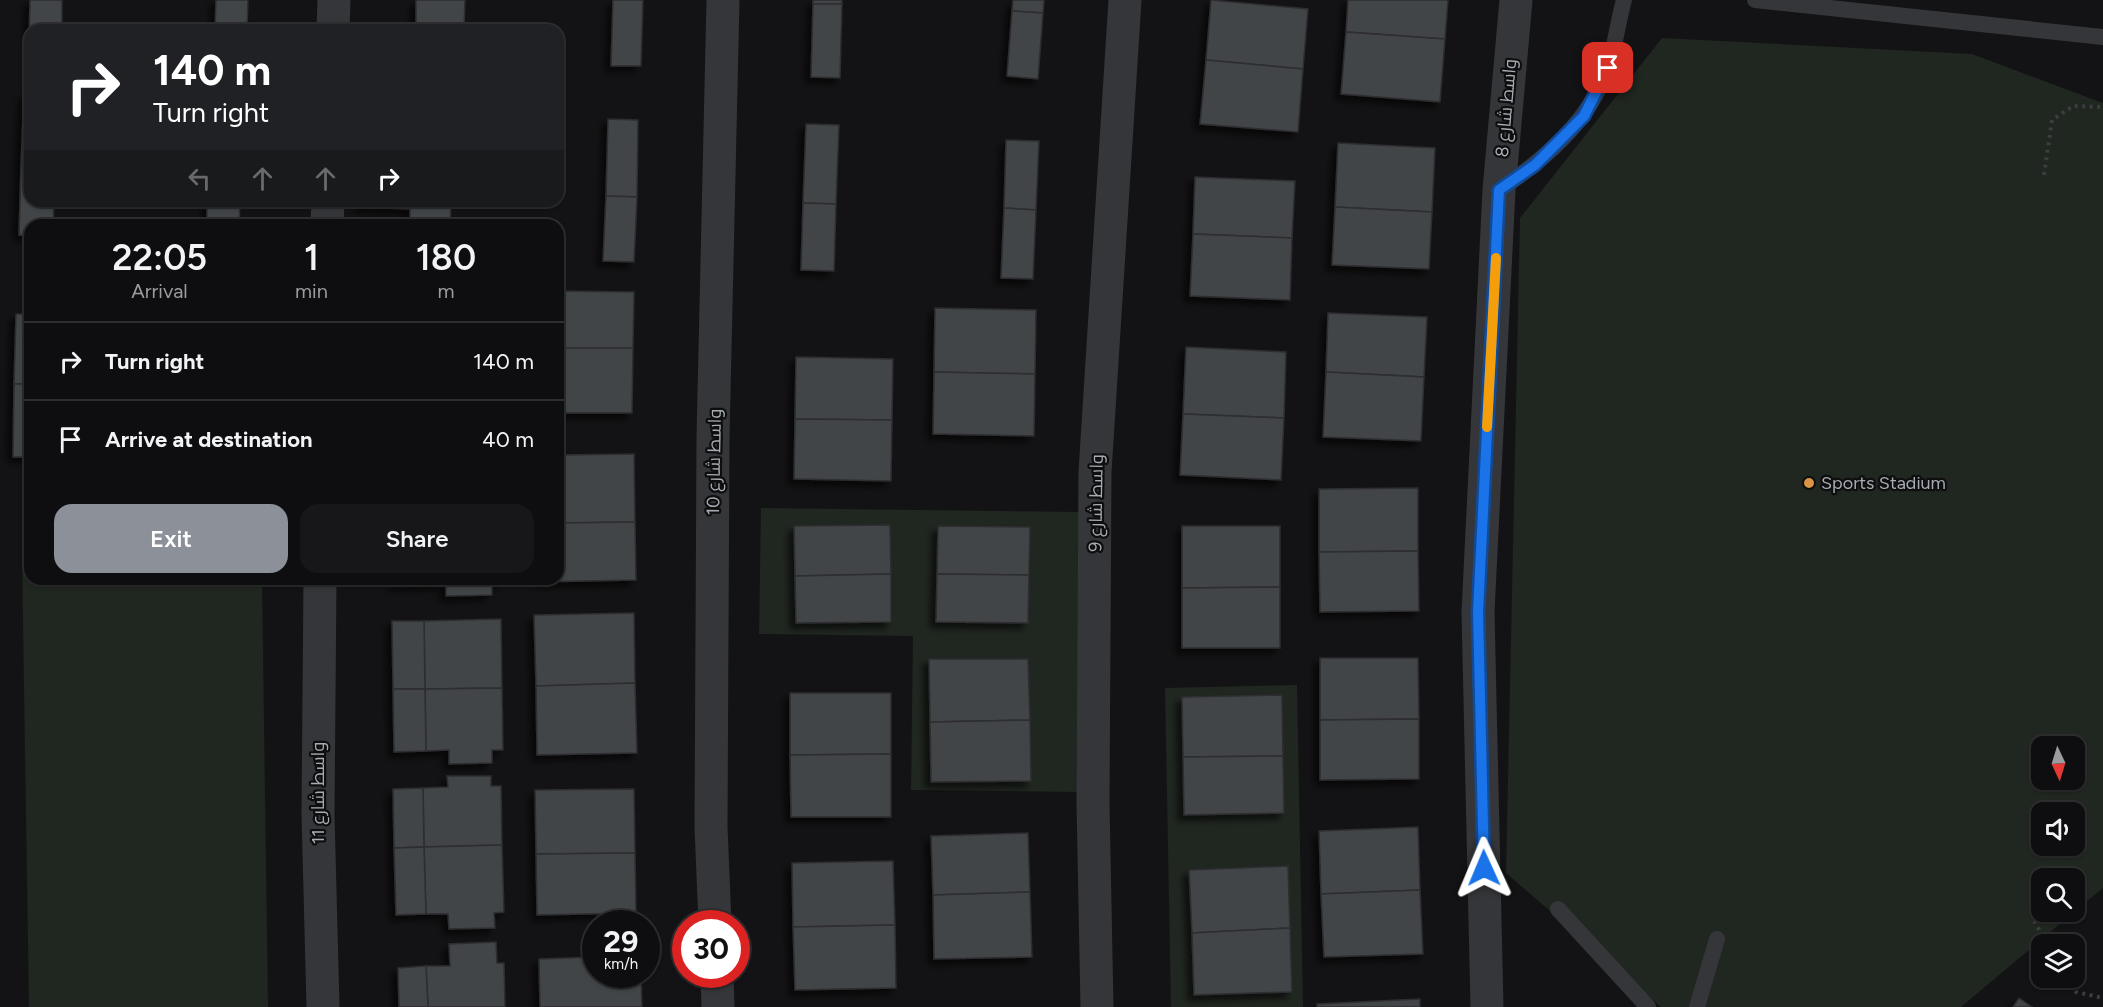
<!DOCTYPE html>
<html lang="en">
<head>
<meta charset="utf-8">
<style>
  :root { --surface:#0e0e10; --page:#171719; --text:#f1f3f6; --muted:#9b9c9f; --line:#2e2e30; --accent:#8c9099 }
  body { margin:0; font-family:Figtree,Cairo,sans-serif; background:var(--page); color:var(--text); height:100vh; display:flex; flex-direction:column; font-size:22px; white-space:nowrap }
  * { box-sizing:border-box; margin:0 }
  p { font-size:20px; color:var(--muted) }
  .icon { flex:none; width:33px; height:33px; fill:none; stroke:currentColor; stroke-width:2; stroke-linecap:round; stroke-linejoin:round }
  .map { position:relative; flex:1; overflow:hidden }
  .details { position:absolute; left:24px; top:219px; width:540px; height:366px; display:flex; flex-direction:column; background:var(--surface); border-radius:18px; box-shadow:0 2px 4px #0004,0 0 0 2px var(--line) }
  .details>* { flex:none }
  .guide { position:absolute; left:24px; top:24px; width:540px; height:183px; border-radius:18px; box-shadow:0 2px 4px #0004,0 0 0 2px var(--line); background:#202124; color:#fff; overflow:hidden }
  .needle { width:39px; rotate:176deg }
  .tools { position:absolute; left:2031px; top:736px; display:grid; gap:12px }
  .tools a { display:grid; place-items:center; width:54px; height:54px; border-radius:12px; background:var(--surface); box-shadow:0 2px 4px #0004,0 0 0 2px var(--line); font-size:30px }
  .speed { position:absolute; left:582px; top:910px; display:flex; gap:12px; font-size:30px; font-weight:700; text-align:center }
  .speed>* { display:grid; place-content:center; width:78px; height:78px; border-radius:50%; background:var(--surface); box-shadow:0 2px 4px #0004,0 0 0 2px var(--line); line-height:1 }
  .speed small { font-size:15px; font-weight:400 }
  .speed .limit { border:9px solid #d22; background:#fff; color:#111 }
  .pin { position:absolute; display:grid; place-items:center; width:51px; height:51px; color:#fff; margin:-26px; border-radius:12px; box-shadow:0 3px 9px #0006 }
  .me { position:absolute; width:66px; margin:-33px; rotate:359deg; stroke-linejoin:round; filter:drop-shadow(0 0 4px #0008) }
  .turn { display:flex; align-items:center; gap:21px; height:126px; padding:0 30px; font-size:27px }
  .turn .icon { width:78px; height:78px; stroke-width:2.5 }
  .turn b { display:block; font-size:42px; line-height:51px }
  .lanes { display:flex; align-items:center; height:57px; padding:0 30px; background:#0003; justify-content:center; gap:30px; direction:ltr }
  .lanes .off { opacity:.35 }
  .eta { display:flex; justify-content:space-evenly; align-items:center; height:102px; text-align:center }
  .eta b { font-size:36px; font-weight:600; line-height:42px }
  .action { display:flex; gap:12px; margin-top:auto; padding:12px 30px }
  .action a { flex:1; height:69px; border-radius:18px; background:var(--accent); color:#fff; font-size:24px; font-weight:600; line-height:69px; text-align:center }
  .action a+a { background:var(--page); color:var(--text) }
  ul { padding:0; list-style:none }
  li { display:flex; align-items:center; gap:18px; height:78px; padding:0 30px; border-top:2px solid var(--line) }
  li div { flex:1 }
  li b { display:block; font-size:22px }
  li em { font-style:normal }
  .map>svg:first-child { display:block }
  .green { fill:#202620; fill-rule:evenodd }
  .building { fill:#424447; stroke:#2d2e30; stroke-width:1.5; filter:url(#shadow) }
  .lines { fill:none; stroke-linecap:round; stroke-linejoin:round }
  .path { stroke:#3b3d40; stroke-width:4; stroke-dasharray:3 4.5; stroke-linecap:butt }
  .service { stroke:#353639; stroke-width:16 }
  .minor { stroke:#353639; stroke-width:33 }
  .route-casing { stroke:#114b97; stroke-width:15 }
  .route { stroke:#1a73e8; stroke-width:10 }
  .slow { stroke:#f59e0b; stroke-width:10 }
  .poi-dot { fill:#db9345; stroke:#0e0e0f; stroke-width:2 }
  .labels { text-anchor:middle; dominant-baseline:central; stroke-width:4.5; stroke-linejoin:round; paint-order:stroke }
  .street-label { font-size:18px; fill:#a6acb3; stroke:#0e0e0f }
  .poi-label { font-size:18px; fill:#a6acb3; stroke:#0e0e0f; text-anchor:start }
</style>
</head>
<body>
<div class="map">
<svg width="2103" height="1007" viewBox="0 0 2103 1007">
  <defs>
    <filter id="shadow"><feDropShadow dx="-5.5" dy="5.5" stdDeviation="3" flood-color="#0009"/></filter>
  </defs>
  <rect width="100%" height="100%" fill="#131315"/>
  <!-- green -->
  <g class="green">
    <path d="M 1662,38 L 1972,54 L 2103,103 L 2103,888 L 2075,911 L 2074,879 L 2042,879 L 2042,912 L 2074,912 L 1961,1007 L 1661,1007 L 1506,873 L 1520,218 ZM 2042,747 L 2074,747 L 2074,780 L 2042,780 ZM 2042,813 L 2074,813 L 2074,846 L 2042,846 Z"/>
    <path d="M 761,508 L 1082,512 L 1079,792 L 911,790 L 913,636 L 759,634 Z"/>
    <path d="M 22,558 L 30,558 L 30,579 L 262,579 L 268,1007 L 29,1007 Z"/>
    <path d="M 1297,685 L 1303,1007 L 1171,1007 L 1165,688 Z"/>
  </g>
  <!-- building -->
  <g class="building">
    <path d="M 30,0 L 62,0 L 62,30 L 30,30 L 29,40 Z"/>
    <path d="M 216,0 L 248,0 L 247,30 L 215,30 Z"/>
    <path d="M 416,0 L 465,0 L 464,28 L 474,30 L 416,30 Z"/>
    <path d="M 613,0 L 643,0 L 641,66 L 611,66 Z"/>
    <rect x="813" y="0" width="29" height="4"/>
    <path d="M 1013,0 L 1044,0 L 1043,13 L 1012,11 Z"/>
    <path d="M 1211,0 L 1308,9 L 1303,69 L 1206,60 Z"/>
    <path d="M 1348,0 L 1448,0 L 1445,39 L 1346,32 Z"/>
    <path d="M 813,4 L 842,4 L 840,78 L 811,77 Z"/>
    <path d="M 1012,11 L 1043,13 L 1038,79 L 1007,76 Z"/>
    <path d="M 1346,32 L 1445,39 L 1440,102 L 1341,94 Z"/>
    <path d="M 1206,60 L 1303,69 L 1298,132 L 1200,124 Z"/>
    <path d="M 24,93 L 30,94 L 30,166 L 21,166 Z"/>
    <path d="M 608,119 L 638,120 L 637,197 L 606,196 Z"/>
    <path d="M 806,124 L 839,125 L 836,204 L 803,203 Z"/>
    <path d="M 1006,140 L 1039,141 L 1036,210 L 1004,208 Z"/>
    <path d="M 1338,143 L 1435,148 L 1432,212 L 1335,207 Z"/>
    <path d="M 21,166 L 30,166 L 30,201 L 54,201 L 53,225 L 30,225 L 30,236 L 19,235 Z"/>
    <path d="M 1195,177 L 1295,181 L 1292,238 L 1193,234 Z"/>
    <path d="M 606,196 L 637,197 L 634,262 L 603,261 Z"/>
    <path d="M 207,201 L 240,201 L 239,225 L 207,225 Z"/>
    <path d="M 360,201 L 440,201 L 440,204 L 451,205 L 450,224 L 410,225 L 410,209 L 360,207 Z"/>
    <path d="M 803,203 L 836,204 L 834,271 L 801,270 Z"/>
    <path d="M 1335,207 L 1432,212 L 1429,269 L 1332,265 Z"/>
    <path d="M 1004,208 L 1036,210 L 1033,279 L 1001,278 Z"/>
    <path d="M 1193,234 L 1292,238 L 1290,300 L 1190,296 Z"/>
    <path d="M 558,291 L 634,292 L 633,348 L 558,348 Z"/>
    <path d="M 935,308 L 1036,310 L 1035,374 L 934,372 Z"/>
    <path d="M 1328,313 L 1427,317 L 1424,377 L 1326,372 Z"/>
    <path d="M 16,314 L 30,314 L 30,384 L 14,384 Z"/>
    <path d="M 1186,347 L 1286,352 L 1284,418 L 1183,414 Z"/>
    <path d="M 558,348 L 633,348 L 632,413 L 558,413 Z"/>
    <path d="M 796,357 L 893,359 L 892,420 L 795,419 Z"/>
    <path d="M 934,372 L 1035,374 L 1034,436 L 933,434 Z"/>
    <path d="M 1326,372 L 1424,377 L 1421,441 L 1323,437 Z"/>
    <path d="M 14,384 L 30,384 L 30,457 L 13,457 Z"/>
    <path d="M 1183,414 L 1284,418 L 1281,480 L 1180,475 Z"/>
    <path d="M 795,419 L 892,420 L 891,481 L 794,479 Z"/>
    <path d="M 634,454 L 635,522 L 558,523 L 558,455 Z"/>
    <path d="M 1418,488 L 1418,551 L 1319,552 L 1319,489 Z"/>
    <path d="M 635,522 L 636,580 L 536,582 L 536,579 L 558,579 L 558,523 Z"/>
    <path d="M 890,525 L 891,574 L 795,576 L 794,526 Z"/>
    <path d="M 938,526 L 1030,527 L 1029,575 L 937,574 Z"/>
    <path d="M 1182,526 L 1280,526 L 1280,587 L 1182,588 Z"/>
    <path d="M 1418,551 L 1419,611 L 1320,612 L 1319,552 Z"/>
    <path d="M 891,574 L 891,622 L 796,623 L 795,576 Z"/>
    <path d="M 937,574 L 1029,575 L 1028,623 L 936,622 Z"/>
    <rect x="394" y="579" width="29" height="6"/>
    <path d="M 423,579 L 501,579 L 501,583 L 492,584 L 492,595 L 446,596 L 446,584 L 423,585 Z"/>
    <path d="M 1280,587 L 1280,648 L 1182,648 L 1182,588 Z"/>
    <path d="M 634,613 L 635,683 L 536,686 L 534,615 Z"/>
    <path d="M 501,619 L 502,688 L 425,689 L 424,621 Z"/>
    <path d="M 392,621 L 424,621 L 425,689 L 393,689 Z"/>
    <path d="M 1320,658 L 1418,658 L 1419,719 L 1320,720 Z"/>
    <path d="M 929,659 L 1028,659 L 1030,720 L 930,722 Z"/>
    <path d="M 635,683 L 637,753 L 537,755 L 536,686 Z"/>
    <path d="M 502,688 L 503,750 L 492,750 L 492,763 L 449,764 L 449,750 L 426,751 L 425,689 Z"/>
    <path d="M 393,689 L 425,689 L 426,751 L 394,752 Z"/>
    <path d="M 790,693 L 891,693 L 891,754 L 790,755 Z"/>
    <path d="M 1282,695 L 1283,756 L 1183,757 L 1182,697 Z"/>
    <path d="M 1419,719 L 1419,779 L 1320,780 L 1320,720 Z"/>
    <path d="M 1030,720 L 1031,781 L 931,782 L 930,722 Z"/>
    <path d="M 891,754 L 891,817 L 791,817 L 790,755 Z"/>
    <path d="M 1283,756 L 1284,813 L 1184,815 L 1183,757 Z"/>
    <path d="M 447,776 L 491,776 L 491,786 L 501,786 L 502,845 L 424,847 L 423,788 L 448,787 Z"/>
    <path d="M 423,788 L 424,847 L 394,848 L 393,789 Z"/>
    <path d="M 634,789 L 635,853 L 536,854 L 535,790 Z"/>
    <path d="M 1418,827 L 1420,890 L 1321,894 L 1319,831 Z"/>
    <path d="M 1028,833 L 1030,892 L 933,895 L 931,836 Z"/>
    <path d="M 502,845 L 504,912 L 494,913 L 495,928 L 449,929 L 448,914 L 426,914 L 424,847 Z"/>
    <path d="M 424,847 L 426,914 L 396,915 L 394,848 Z"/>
    <path d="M 635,853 L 636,913 L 537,915 L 536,854 Z"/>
    <path d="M 893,861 L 895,925 L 793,927 L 792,863 Z"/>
    <path d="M 1288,866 L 1290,928 L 1192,933 L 1189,870 Z"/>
    <path d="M 1420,890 L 1423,954 L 1324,957 L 1321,894 Z"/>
    <path d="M 1030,892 L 1032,957 L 934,959 L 933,895 Z"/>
    <path d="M 895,925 L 896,988 L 795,990 L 793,927 Z"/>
    <path d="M 1290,928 L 1292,992 L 1194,995 L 1192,933 Z"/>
    <path d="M 496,942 L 497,963 L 504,963 L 505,1007 L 428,1007 L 426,966 L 450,966 L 449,944 Z"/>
    <path d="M 596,957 L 596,975 L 641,975 L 642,1007 L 540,1007 L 539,959 Z"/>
    <path d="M 426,966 L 428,1007 L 399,1007 L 398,968 Z"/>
    <path d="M 2019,998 L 2032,1007 L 2013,1007 Z"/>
    <path d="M 1420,999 L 1420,1007 L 1317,1007 L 1317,1004 Z"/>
  </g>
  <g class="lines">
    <!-- path -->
    <g class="path">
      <path d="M 2044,175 L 2052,120 L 2073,106 L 2103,107"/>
      <path d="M 2034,921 L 2048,945"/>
      <path d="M 2068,978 L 2076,992 L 2103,998"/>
    </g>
    <!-- service -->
    <g class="service">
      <path d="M 1755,0 L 2103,37"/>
      <path d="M 1499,190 C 1546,158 1588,123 1608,68 C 1615,46 1618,22 1624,0"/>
      <path d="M 1558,909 L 1648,1007"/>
      <path d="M 1697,1007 L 1717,939"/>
    </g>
    <!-- minor -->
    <g class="minor">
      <path d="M 333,30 L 334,0"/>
      <path d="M 327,225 L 328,201"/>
      <path d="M 320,579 L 318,814 L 323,1007"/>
      <path d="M 715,924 L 711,827 L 713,437 L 723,0"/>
      <path d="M 717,975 L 718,1007"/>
      <path d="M 1097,1007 L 1093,803 L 1095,472 L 1125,0"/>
      <path d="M 1487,1007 L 1478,612 L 1499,190 L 1516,0"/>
    </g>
  </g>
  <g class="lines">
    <!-- route casing -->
    <g class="route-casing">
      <path id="route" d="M 1484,868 L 1478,612 L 1499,190 L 1535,165 L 1584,116 L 1608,68"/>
    </g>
    <!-- route -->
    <use href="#route" class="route"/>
    <!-- slow -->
    <path class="slow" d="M 1487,427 L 1496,258"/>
  </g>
  <!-- markers -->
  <circle class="poi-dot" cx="1809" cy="483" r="6"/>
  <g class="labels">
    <!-- street labels -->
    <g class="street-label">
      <text transform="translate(1506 108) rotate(-85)">واسط شارع 8</text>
      <text transform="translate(714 462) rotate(-89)">واسط شارع 10</text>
      <text transform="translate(1096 503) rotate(-89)">واسط شارع 9</text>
      <text transform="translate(318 793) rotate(-90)">واسط شارع 11</text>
    </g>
    <!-- poi labels -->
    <g class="poi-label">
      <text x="1821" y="483">Sports Stadium</text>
    </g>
  </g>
</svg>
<div class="tools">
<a><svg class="needle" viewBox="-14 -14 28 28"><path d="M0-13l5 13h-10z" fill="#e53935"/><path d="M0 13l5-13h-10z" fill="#9b9c9f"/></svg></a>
<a><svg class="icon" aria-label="sound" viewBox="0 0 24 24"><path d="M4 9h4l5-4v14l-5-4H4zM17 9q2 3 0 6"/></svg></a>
<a><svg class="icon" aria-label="search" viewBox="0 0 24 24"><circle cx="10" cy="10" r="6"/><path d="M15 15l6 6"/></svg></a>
<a><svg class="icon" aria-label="layers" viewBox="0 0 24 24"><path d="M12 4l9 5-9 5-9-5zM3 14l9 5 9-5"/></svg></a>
</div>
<div class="speed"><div>29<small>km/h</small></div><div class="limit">30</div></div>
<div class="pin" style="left:1608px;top:68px;background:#d93025"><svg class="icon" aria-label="arrive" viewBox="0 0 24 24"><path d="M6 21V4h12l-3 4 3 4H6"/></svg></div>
<svg class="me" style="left:1484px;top:868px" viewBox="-20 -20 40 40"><path d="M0-17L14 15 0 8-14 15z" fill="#1a73e8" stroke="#fff" stroke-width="4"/></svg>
<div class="guide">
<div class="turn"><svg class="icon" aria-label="right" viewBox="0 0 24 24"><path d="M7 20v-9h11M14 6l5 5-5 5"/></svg><div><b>140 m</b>Turn right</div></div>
<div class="lanes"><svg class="icon off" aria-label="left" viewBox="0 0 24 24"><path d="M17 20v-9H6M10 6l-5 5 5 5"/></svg><svg class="icon off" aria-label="ahead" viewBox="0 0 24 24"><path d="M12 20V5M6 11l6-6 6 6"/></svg><svg class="icon off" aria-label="ahead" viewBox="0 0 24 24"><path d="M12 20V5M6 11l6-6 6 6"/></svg><svg class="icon" aria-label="right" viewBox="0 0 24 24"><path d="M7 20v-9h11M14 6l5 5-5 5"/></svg></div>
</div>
<section class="details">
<div class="eta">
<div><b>22:05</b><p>Arrival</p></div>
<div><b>1</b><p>min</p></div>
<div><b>180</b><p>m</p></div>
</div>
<ul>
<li><svg class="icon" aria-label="right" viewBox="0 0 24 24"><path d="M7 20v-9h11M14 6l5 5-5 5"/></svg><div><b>Turn right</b></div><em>140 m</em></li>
<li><svg class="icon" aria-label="arrive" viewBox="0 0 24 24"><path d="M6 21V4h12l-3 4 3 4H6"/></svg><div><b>Arrive at destination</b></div><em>40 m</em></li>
</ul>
<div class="action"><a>Exit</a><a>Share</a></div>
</section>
</div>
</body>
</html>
